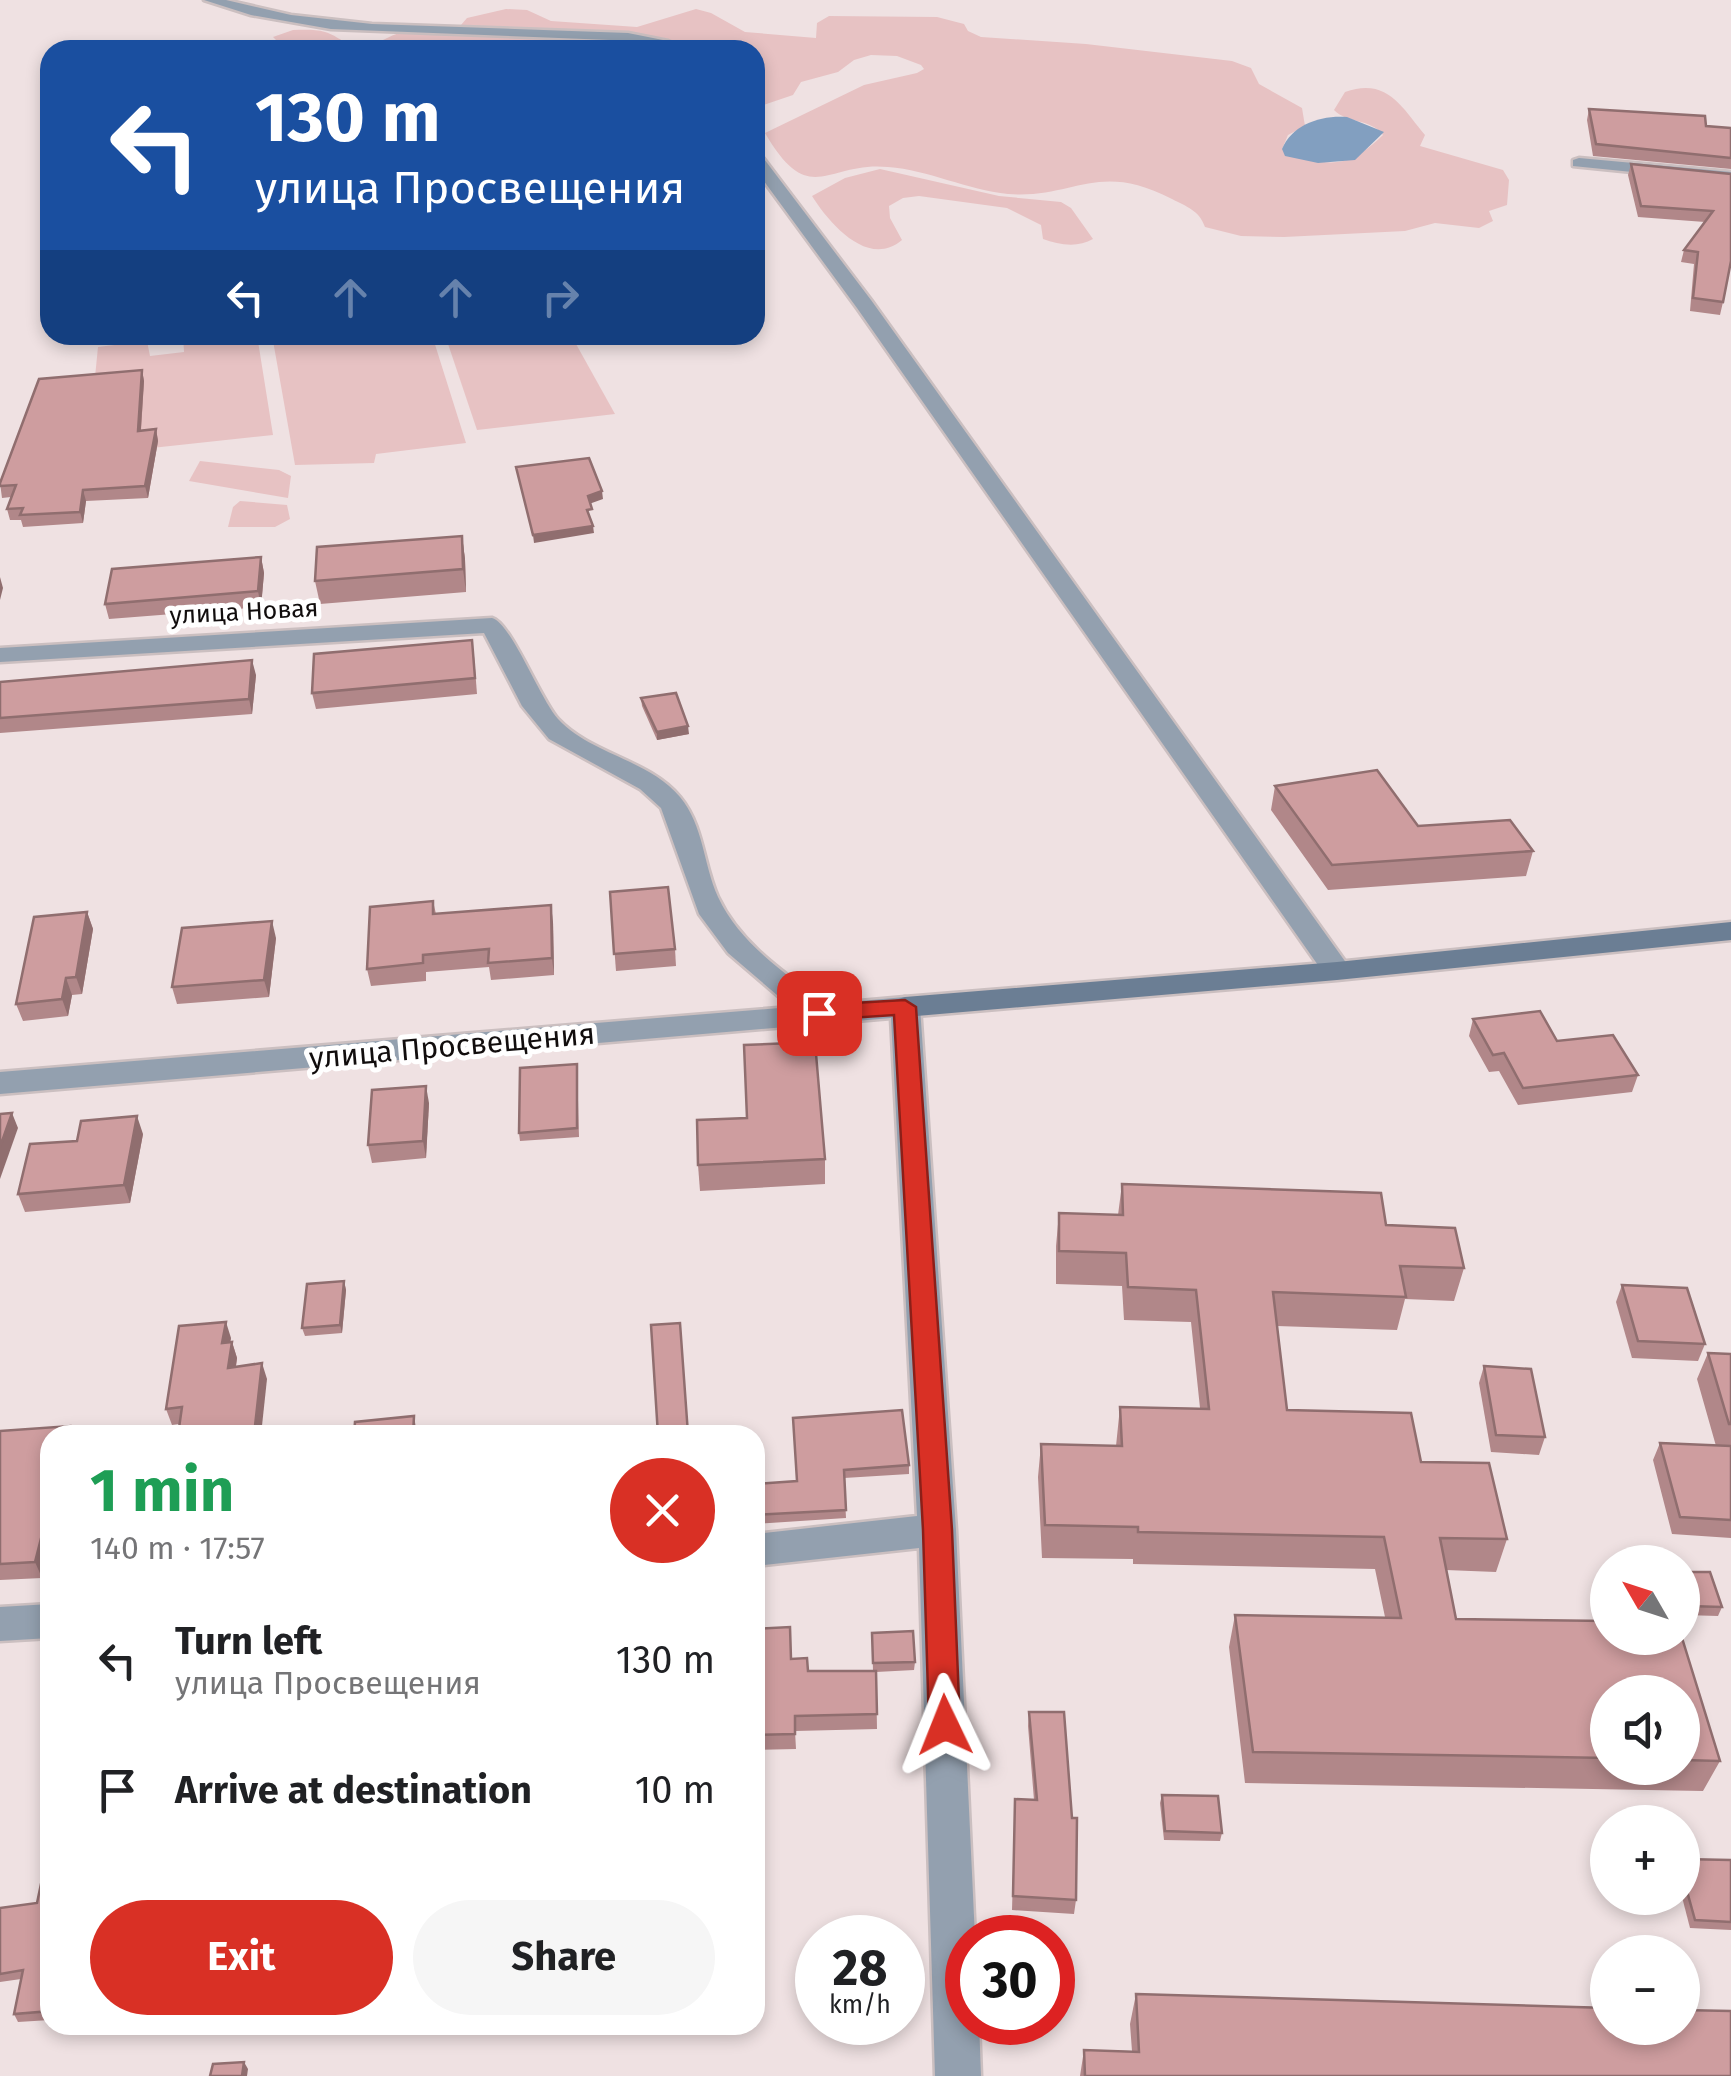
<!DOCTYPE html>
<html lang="en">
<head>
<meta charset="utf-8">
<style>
  :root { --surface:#fff; --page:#f6f6f6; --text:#202124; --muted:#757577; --accent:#d93025 }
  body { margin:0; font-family:"Fira Sans",sans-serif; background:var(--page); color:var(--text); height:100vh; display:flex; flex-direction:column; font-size:38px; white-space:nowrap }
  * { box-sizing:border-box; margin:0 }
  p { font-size:32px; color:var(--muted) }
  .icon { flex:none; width:55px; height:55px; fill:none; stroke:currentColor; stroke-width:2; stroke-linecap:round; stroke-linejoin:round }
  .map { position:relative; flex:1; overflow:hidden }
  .drawer { position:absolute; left:40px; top:1425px; width:725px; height:610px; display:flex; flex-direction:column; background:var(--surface); border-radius:30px; box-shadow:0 5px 15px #0003 }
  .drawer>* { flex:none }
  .top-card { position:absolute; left:40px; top:40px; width:725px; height:305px; border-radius:30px; box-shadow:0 5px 15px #0003; background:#1a4fa0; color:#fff; overflow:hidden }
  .needle { width:65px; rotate:309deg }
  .buttons { position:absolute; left:1590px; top:1545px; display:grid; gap:20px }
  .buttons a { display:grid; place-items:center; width:110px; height:110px; border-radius:50%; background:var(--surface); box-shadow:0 5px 15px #0003; font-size:50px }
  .speed { position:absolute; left:795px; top:1915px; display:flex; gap:20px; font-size:50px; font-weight:700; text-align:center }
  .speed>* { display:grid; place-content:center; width:130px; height:130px; border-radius:50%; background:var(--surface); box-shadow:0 5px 15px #0003; line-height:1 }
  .speed small { font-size:25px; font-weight:400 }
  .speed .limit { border:15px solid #d22; background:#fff; color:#111 }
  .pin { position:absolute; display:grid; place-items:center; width:85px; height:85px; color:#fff; margin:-42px; border-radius:20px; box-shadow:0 5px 15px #0006 }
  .me { position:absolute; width:110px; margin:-55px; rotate:358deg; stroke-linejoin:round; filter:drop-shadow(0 0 8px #0008) }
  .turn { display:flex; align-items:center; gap:35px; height:210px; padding:0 50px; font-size:45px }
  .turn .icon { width:130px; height:130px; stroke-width:2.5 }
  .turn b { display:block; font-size:70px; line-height:85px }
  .lanes { display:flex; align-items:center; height:95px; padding:0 50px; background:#0003; justify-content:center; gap:50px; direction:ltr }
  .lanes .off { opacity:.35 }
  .round { display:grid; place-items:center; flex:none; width:105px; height:105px; border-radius:52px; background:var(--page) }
  .head { display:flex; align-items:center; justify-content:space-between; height:170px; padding:0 50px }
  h1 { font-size:60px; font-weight:700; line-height:75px; color:#1e9e55 }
  .action { display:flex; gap:20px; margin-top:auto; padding:20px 50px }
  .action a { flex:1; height:115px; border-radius:60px; background:var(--accent); color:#fff; font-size:40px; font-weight:700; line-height:115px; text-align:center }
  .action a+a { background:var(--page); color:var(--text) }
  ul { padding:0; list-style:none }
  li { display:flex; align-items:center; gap:30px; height:130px; padding:0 50px }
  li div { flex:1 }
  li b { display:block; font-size:38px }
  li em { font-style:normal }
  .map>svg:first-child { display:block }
  .green { fill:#e7c2c3 }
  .water { fill:#829fc0 }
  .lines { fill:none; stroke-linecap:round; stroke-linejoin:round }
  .street-casing { stroke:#cbbfc0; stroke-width:5 }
  .secondary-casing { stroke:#cbbfc0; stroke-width:5 }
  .street { fill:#93a0af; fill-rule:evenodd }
  .secondary { fill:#6b7e94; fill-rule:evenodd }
  .wall { fill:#b18789; fill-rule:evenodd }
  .shaded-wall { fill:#906e6f }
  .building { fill:#ce9d9f; stroke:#906e6f; stroke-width:2.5 }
  .route { fill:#d93025; stroke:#8d1f18; stroke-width:2.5 }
  .labels { text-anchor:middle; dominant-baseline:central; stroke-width:10; stroke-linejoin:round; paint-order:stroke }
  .far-street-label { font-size:25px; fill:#110d0d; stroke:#fff }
  .street-label { font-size:30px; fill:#110d0d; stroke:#fff }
</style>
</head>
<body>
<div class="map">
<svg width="1731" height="2076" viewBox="0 0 1731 2076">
  <rect width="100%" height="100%" fill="#efe1e2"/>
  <!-- green -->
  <g class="green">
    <path d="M 506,9 L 527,10 L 551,21 L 637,27 L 696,9 L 711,13 L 745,32 L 816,38 L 817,23 L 829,16 L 937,17 L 964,24 L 968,31 L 981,37 L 1086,44 L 1232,61 L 1251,68 L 1259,84 L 1302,108 L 1305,126 L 1288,135 L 1282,149 C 1327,167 1346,171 1383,135 C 1370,118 1348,124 1334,110 L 1345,92 C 1388,77 1402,108 1425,135 L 1420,146 L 1503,170 L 1509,180 L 1507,205 L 1489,211 L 1493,221 L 1479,228 L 1435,223 L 1405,231 L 1284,237 L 1241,236 L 1205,227 C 1199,210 1187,207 1172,199 C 1097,160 1075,199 1008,194 C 967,190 929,170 888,167 C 826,161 810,210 765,133 L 864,85 L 917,73 L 924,69 L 921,65 L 897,56 L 871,55 L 854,60 L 838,72 L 801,82 L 793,95 L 755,108 L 755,50 L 697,50 L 665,38 L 461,25 L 467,18 Z"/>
    <path d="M 293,30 C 303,30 315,29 325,32 C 339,36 346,47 363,46 C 380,46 390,32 408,32 L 613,41 L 668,50 L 277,50 L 281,45 L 273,37 Z"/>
    <path d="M 880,169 L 999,196 L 1061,202 L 1071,208 L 1093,239 C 1078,248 1059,245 1043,239 L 1041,225 L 1007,208 L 919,196 L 903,198 L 889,206 L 890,218 L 902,240 C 868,269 829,223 812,196 L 845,178 Z"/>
    <path d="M 183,335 L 257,335 L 273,435 L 133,450 L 94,387 L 98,347 L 147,341 L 150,356 L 184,352 Z"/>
    <path d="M 272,335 L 432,335 L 466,443 L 376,454 L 374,463 L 295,465 Z"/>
    <path d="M 445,335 L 571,335 L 615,414 L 477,430 Z"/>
    <path d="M 200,461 L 279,470 L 291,476 L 288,498 L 189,481 Z"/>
    <path d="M 240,501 L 287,505 L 290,519 L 275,527 L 228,527 L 233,507 Z"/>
  </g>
  <!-- water -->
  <path class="water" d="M 1347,117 L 1384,132 L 1355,160 L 1318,163 L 1285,156 L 1282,149 C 1292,125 1320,115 1347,117 Z"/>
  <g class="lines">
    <!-- street casing -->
    <g class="street-casing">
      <g id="street">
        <path d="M 204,0 L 226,0 L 291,15 L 372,24 L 628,33 L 668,41 L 687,50 L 610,40 L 331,29 L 251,15 Z"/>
        <path d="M 755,153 L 761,155 L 871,300 L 1347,964 L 1351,971 L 1347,978 L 1327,978 L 857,308 L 755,169 Z"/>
        <path d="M 1579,158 L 1731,172 L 1731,182 L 1573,166 L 1573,160 Z"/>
        <path d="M 492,618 C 511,623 540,699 558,719 C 592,755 648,759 680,797 C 704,826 703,864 718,897 C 740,944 786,974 826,1004 L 905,997 L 915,1000 L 920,1007 L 956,1530 L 975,1938 L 968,1938 L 968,2022 L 979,2022 L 981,2076 L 935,2076 L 919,1548 L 755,1566 L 755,1534 L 917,1516 L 891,1018 L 0,1094 L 0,1072 L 791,1007 L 728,953 L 699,914 L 661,808 L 640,789 L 549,739 L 522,706 L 484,633 L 0,662 L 0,648 Z"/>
        <path d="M 50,1604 L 50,1638 L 0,1641 L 0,1607 Z"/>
      </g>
    </g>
    <!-- secondary casing -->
    <g class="secondary-casing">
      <path id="secondary" d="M 1731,922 L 1731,940 L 1337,980 L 905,1017 L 895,1014 L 890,1007 L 895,1000 L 905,997 L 1337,962 Z"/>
    </g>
    <!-- street -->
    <use href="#street" class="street"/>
    <!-- secondary -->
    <use href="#secondary" class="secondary"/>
  </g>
  <!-- wall -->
  <g class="wall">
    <path d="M 1589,109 L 1706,126 L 1731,128 L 1731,169 L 1593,156 L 1587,120 Z"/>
    <path d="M 1631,164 L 1731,174 L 1723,302 L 1720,315 L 1690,311 L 1694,264 L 1681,262 L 1684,250 L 1705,222 L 1638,217 L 1628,175 Z"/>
    <path d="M 142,370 L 144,381 L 141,430 L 156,429 L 158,441 L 148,498 L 86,501 L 83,523 L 23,527 L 21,520 L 10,520 L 7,509 L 11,497 L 2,498 L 0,483 Z"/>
    <path d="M 462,536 L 465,559 L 466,592 L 320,604 L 315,581 Z"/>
    <path d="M 261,557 L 264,573 L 261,607 L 109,619 L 105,604 Z"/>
    <path d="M 474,656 L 477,694 L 316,709 L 312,693 Z"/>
    <path d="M 256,675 L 252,714 L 0,733 L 0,682 Z"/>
    <path d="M 641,698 L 689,734 L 657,740 L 642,706 Z"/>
    <path d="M 1275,786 L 1418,826 L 1533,851 L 1526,876 L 1328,890 L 1271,810 Z"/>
    <path d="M 610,892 L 675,949 L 676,966 L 616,971 Z"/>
    <path d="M 433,901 L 436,914 L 553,922 L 554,975 L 491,980 L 489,967 L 426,972 L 426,981 L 371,986 L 367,969 Z"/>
    <path d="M 87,912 L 93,929 L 82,994 L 72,995 L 68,1016 L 23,1021 L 16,1004 Z"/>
    <path d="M 276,938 L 269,997 L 177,1004 L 172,987 Z"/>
    <path d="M 1473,1019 L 1557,1041 L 1638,1075 L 1632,1092 L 1518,1105 L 1499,1071 L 1489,1072 L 1469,1036 Z"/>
    <path d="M 577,1064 L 579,1137 L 520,1141 L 519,1133 Z"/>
    <path d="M 429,1103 L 426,1158 L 372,1163 L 368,1145 Z"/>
    <path d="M 747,1118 L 825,1159 L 825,1184 L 700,1191 L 698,1165 Z"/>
    <path d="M 143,1134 L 130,1203 L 25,1212 L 18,1194 Z"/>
    <path d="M 1122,1184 L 1381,1193 L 1386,1225 L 1455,1228 L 1464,1268 L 1454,1301 L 1405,1299 L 1397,1330 L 1277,1326 L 1287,1410 L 1411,1413 L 1421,1462 L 1489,1463 L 1507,1539 L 1496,1572 L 1446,1570 L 1456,1619 L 1608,1621 L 1608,1638 L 1682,1638 L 1720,1761 L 1703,1791 L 1245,1783 L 1229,1647 L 1235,1615 L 1385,1617 L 1375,1569 L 1133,1564 L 1133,1559 L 1042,1558 L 1038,1477 L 1041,1444 L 1116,1446 L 1120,1407 L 1200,1408 L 1191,1322 L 1124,1320 L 1122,1286 L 1056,1284 L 1056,1246 L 1059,1213 L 1118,1215 ZM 1608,1692 L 1682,1692 L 1682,1768 L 1608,1768 Z"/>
    <path d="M 344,1281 L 346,1290 L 342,1333 L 305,1336 L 302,1328 Z"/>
    <path d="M 1622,1285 L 1705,1344 L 1698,1361 L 1632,1358 L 1616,1302 Z"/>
    <path d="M 231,1338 L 230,1342 L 232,1342 L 237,1358 L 236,1367 L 267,1379 L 179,1424 L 172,1425 L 166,1409 Z"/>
    <path d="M 1708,1353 L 1731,1354 L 1731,1538 L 1672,1534 L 1653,1460 L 1660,1443 L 1716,1446 L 1697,1379 Z"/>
    <path d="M 1484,1366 L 1545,1437 L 1539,1455 L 1491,1452 L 1479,1383 Z"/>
    <path d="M 793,1418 L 909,1465 L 909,1474 L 844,1478 L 846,1518 L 755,1524 L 755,1484 L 797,1481 Z"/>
    <path d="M 70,1426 L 74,1435 L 50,1435 L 50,1547 L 42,1578 L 0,1580 L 0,1431 Z"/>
    <path d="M 1682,1572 L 1722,1607 L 1718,1616 L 1684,1615 L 1682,1610 Z"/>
    <path d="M 755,1629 L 808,1671 L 873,1671 L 872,1633 L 915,1662 L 914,1670 L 876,1672 L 877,1729 L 795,1731 L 796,1749 L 755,1750 Z"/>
    <path d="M 1029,1712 L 1076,1900 L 1074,1914 L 1012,1910 L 1015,1799 L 1034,1800 L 1028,1726 Z"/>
    <path d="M 1162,1795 L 1222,1833 L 1220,1841 L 1164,1840 L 1160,1803 Z"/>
    <path d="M 1682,1859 L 1731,1860 L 1731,1930 L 1690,1928 L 1682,1897 Z"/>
    <path d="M 50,1883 L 50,2020 L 18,2022 L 14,2014 L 21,1979 L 0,1982 L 0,1908 L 37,1903 Z"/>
    <path d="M 1136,1994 L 1731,2076 L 1080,2076 L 1084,2050 L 1132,2051 L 1130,2024 Z"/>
  </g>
  <!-- shaded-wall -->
  <g class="shaded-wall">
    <path d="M 142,370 L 144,381 L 140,442 L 138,431 Z"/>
    <path d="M 156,429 L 158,441 L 148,498 L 145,486 Z"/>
    <path d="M 83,490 L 86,501 L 83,523 L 80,512 Z"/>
    <path d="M 602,491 L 603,499 L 589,504 L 588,496 Z"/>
    <path d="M 593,526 L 594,533 L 534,543 L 533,535 Z"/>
    <path d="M 462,536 L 465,559 L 466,592 L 463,569 Z"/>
    <path d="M 261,557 L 264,573 L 261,607 L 258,591 Z"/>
    <path d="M 0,577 L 3,588 L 0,600 Z"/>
    <path d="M 252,660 L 256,675 L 252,714 L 249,699 Z"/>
    <path d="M 688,726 L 689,734 L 657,740 L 657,732 Z"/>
    <path d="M 551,905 L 553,922 L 554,975 L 552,958 Z"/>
    <path d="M 87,912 L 93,929 L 82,994 L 76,977 Z"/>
    <path d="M 272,921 L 276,938 L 269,997 L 264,980 Z"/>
    <path d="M 66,978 L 72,995 L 68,1016 L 62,999 Z"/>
    <path d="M 426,1086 L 429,1103 L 426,1158 L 423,1141 Z"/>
    <path d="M 12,1113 L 18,1128 L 0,1179 L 0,1147 Z"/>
    <path d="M 137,1116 L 143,1134 L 130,1203 L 124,1185 Z"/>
    <path d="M 344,1281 L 346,1290 L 342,1333 L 340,1325 Z"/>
    <path d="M 226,1322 L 231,1338 L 227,1359 L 222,1343 Z"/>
    <path d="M 232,1342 L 237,1358 L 233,1384 L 228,1368 Z"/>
    <path d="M 262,1363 L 267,1379 L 261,1435 L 254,1435 Z"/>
    <path d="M 414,1416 L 417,1435 L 413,1435 Z"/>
    <path d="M 50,1503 L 50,1547 L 42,1578 L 35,1562 Z"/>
    <path d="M 244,2062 L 248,2069 L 247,2076 L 242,2076 Z"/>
  </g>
  <!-- building -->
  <g class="building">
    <path d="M 1589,109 L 1705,116 L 1706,126 L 1731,128 L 1731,158 L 1596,144 Z"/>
    <path d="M 1631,164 L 1731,174 L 1731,261 L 1723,302 L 1693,298 L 1698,252 L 1684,250 L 1713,211 L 1641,206 Z"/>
    <path d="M 142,370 L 138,431 L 156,429 L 145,486 L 83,490 L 80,512 L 20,515 L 23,508 L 7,509 L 16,485 L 0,486 L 0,483 L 39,379 Z"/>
    <path d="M 589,458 L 602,491 L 588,496 L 592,509 L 587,510 L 593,526 L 533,535 L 516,467 Z"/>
    <path d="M 462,536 L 463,569 L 315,581 L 317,547 Z"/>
    <path d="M 261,557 L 258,591 L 105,604 L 112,569 Z"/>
    <path d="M 472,640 L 475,678 L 312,693 L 314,654 Z"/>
    <path d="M 252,660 L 249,699 L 0,718 L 0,682 Z"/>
    <path d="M 676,693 L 688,726 L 657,732 L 641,698 Z"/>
    <path d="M 1377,770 L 1418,826 L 1510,820 L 1533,851 L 1332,865 L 1275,786 Z"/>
    <path d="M 668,887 L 675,949 L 614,954 L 610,892 Z"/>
    <path d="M 433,901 L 433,914 L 551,905 L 552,958 L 488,963 L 489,949 L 423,955 L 423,963 L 367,969 L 370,907 Z"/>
    <path d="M 87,912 L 76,977 L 66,978 L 62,999 L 16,1004 L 34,917 Z"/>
    <path d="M 272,921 L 264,980 L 172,987 L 182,928 Z"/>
    <path d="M 1540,1011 L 1557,1041 L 1613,1035 L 1638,1075 L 1523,1088 L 1504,1053 L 1493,1055 L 1473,1019 Z"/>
    <path d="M 815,1042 L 825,1159 L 698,1165 L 697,1120 L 747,1118 L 744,1045 Z"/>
    <path d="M 577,1064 L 577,1128 L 519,1133 L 520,1068 Z"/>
    <path d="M 426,1086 L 423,1141 L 368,1145 L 372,1090 Z"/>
    <path d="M 12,1113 L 0,1147 L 0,1114 Z"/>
    <path d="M 137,1116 L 124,1185 L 18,1194 L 30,1144 L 77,1141 L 81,1121 Z"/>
    <path d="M 1122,1184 L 1381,1193 L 1386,1225 L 1455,1228 L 1464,1268 L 1400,1266 L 1406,1297 L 1273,1292 L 1287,1410 L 1411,1413 L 1421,1462 L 1489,1463 L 1507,1539 L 1440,1538 L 1456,1619 L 1608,1621 L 1608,1638 L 1682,1638 L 1720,1761 L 1682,1760 L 1682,1692 L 1608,1692 L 1608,1758 L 1253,1752 L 1235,1615 L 1401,1618 L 1384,1537 L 1138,1532 L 1138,1527 L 1045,1525 L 1041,1444 L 1122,1446 L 1120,1407 L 1209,1409 L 1196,1290 L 1128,1287 L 1126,1253 L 1059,1251 L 1059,1213 L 1123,1215 Z"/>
    <path d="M 344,1281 L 340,1325 L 302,1328 L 307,1284 Z"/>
    <path d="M 1622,1285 L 1687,1288 L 1705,1344 L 1638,1341 Z"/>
    <path d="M 226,1322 L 222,1343 L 232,1342 L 228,1368 L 262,1363 L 254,1435 L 178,1435 L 182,1407 L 166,1409 L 179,1326 Z"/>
    <path d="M 680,1323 L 688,1434 L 692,1433 L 692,1435 L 658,1435 L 651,1325 Z"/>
    <path d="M 1708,1353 L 1731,1354 L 1731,1424 L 1729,1424 Z"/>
    <path d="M 1484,1366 L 1531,1369 L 1545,1437 L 1496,1435 Z"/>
    <path d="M 902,1410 L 909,1465 L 844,1470 L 846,1510 L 755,1515 L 755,1484 L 797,1481 L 793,1418 Z"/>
    <path d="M 414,1416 L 413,1435 L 354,1435 L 355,1422 Z"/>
    <path d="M 70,1426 L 68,1435 L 50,1435 L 50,1503 L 35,1562 L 0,1564 L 0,1431 Z"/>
    <path d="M 1660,1443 L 1731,1446 L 1731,1520 L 1680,1517 Z"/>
    <path d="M 1682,1572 L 1710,1572 L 1722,1607 L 1688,1606 L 1682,1588 Z"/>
    <path d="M 790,1627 L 791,1659 L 807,1658 L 808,1671 L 876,1671 L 877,1714 L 795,1716 L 795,1734 L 755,1735 L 755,1629 Z"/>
    <path d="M 913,1631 L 915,1662 L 873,1663 L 872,1633 Z"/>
    <path d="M 1029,1712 L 1064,1712 L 1072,1818 L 1077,1818 L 1076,1900 L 1013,1896 L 1015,1799 L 1037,1800 Z"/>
    <path d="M 1162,1795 L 1218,1796 L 1222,1833 L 1165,1831 Z"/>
    <path d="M 1682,1859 L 1731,1860 L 1731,1922 L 1695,1920 L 1682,1873 Z"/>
    <path d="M 50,1883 L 50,2011 L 14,2014 L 23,1970 L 0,1974 L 0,1908 L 37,1903 L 41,1884 Z"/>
    <path d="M 1136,1994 L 1608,2008 L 1608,2028 L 1682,2028 L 1682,2010 L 1731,2011 L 1731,2076 L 1085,2076 L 1084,2050 L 1139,2052 Z"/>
    <path d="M 244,2062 L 242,2076 L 210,2076 L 213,2064 Z"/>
  </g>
  <!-- route -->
  <path class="route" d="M 905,1000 L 916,1007 L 952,1530 L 960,1725 L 956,1735 L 945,1739 L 934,1735 L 929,1725 L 923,1530 L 894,1015 L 819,1020 L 808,1013 L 819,1005 Z"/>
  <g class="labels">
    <!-- far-street labels -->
    <g class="far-street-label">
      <text transform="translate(244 612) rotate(-3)">улица Новая</text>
    </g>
    <!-- street labels -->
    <g class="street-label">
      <text transform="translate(452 1046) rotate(-5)">улица Просвещения</text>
    </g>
  </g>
</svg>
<div class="buttons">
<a><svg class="needle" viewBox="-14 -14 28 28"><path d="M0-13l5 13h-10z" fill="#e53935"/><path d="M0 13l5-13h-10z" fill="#757577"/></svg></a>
<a><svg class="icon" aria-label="sound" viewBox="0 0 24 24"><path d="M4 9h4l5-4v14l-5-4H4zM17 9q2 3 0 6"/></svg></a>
<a>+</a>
<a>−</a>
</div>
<div class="speed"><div>28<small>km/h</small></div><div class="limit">30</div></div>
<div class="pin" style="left:819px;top:1013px;background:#d93025"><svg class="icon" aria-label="arrive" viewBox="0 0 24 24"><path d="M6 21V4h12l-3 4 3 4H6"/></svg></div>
<svg class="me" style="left:945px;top:1725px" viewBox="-20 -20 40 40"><path d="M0-17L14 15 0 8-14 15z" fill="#d93025" stroke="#fff" stroke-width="4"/></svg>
<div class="top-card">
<div class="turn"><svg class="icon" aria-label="left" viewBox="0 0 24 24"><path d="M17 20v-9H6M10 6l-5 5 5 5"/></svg><div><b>130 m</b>улица Просвещения</div></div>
<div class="lanes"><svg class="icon" aria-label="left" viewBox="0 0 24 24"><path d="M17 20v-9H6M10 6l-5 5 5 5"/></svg><svg class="icon off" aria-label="ahead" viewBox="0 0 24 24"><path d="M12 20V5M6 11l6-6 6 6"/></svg><svg class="icon off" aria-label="ahead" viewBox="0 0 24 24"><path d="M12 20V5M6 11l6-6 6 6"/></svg><svg class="icon off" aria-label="right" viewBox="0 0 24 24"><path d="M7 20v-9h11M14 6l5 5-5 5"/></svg></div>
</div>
<section class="drawer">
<div class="head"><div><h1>1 min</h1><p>140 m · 17:57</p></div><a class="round" style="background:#d93025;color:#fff"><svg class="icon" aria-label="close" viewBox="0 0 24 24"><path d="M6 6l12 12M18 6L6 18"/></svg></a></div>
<ul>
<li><svg class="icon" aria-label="left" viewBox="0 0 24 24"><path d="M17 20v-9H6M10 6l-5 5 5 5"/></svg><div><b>Turn left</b><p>улица Просвещения</p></div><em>130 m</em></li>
<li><svg class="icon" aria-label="arrive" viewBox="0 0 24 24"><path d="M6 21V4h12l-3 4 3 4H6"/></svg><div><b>Arrive at destination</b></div><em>10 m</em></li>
</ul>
<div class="action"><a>Exit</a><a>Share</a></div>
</section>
</div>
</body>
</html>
